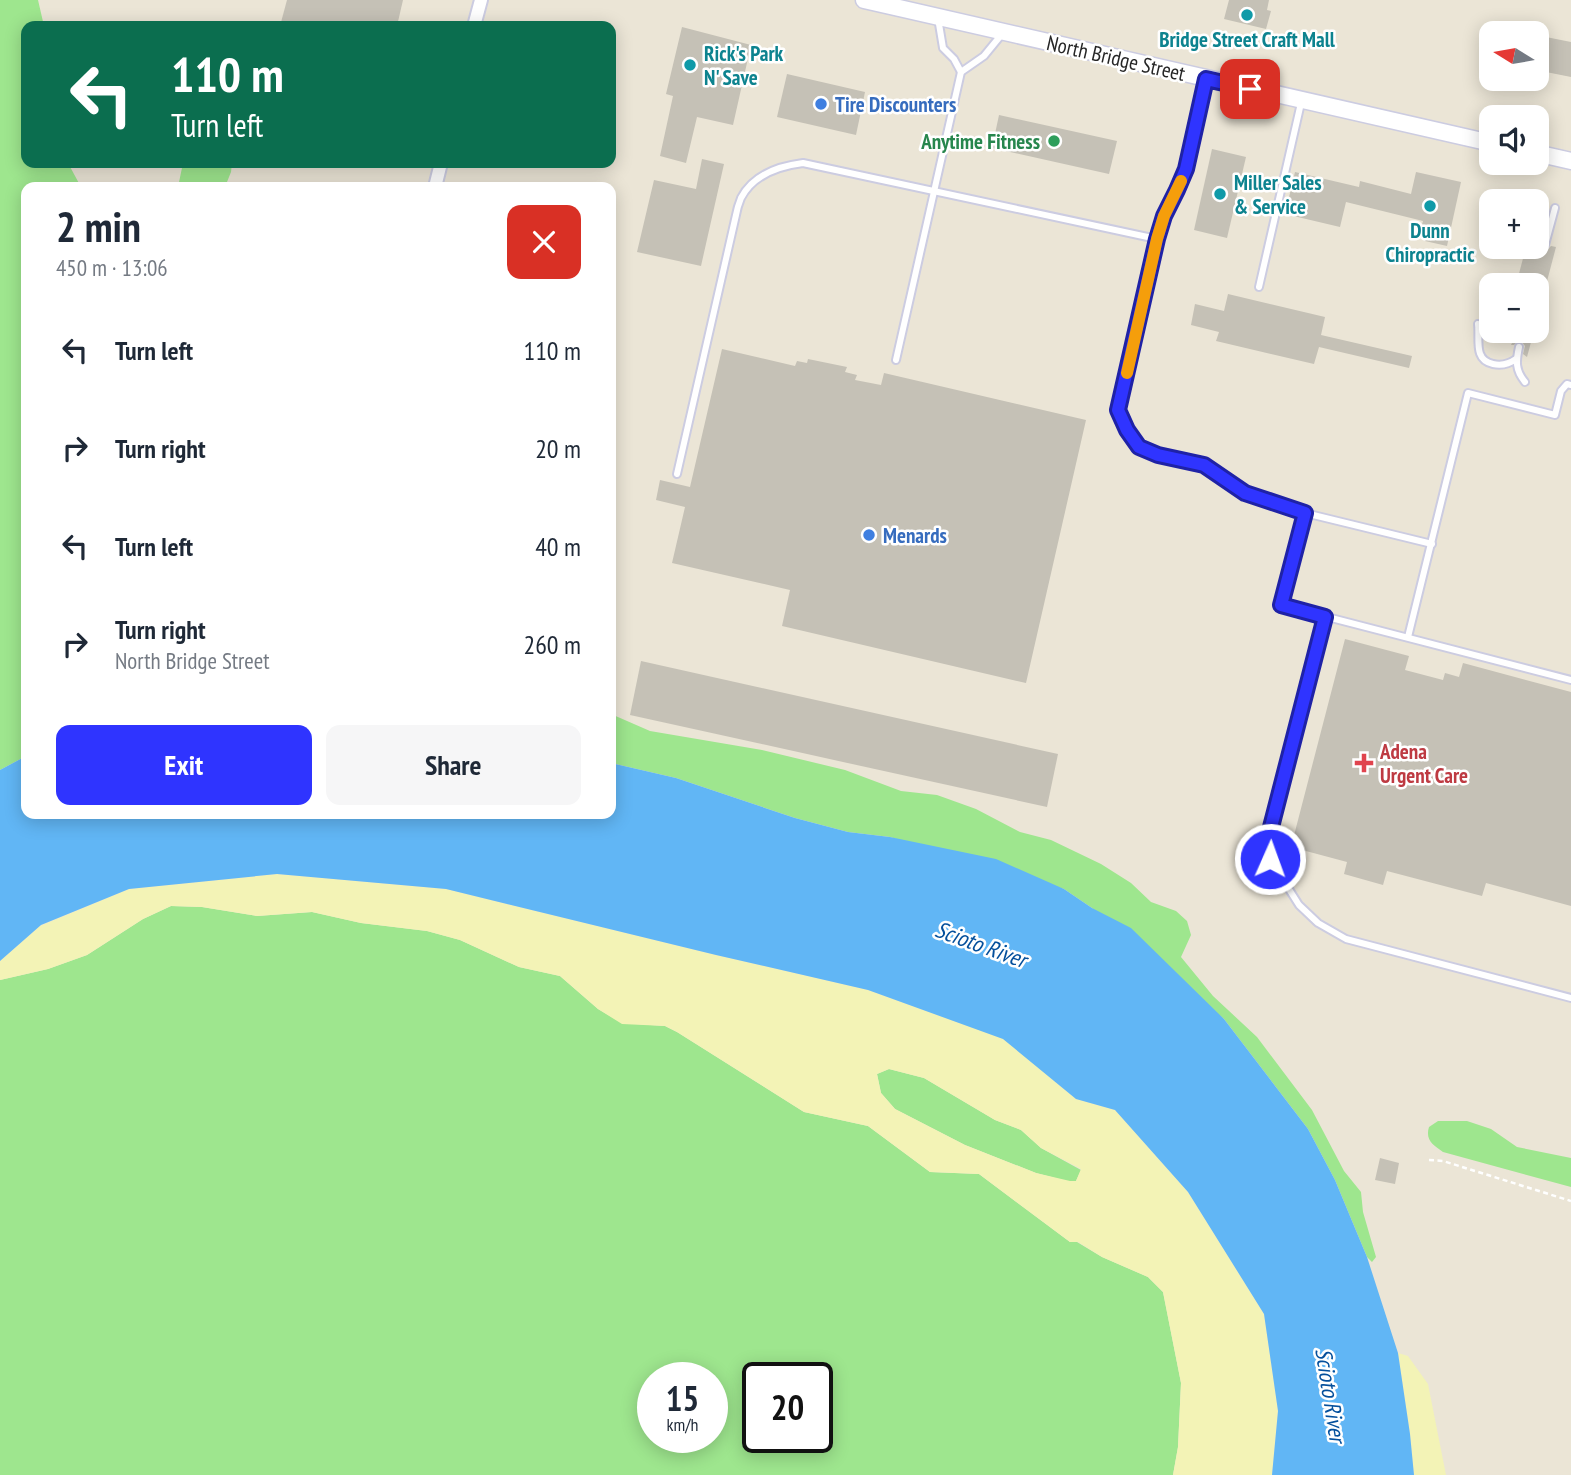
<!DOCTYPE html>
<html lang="en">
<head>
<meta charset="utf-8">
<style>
  :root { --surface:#fff; --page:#f6f6f7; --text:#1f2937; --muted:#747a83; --accent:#2f34ff }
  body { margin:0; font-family:"PT Sans Narrow",sans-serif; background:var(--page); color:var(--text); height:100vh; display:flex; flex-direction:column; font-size:26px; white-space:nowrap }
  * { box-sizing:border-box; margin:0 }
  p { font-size:23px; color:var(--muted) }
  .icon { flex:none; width:38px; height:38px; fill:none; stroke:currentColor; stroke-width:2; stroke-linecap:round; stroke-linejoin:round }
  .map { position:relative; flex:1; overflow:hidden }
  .details { position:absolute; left:21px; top:182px; width:595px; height:637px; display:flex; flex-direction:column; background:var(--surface); border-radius:14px; box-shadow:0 4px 18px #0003 }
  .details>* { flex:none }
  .hud { position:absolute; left:21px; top:21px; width:595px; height:147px; border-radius:14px; box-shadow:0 4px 18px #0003; background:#0b6e4f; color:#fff; overflow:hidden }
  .needle { width:46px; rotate:281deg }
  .controls { position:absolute; left:1479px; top:21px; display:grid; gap:14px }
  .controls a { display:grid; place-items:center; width:70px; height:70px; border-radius:14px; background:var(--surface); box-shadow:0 4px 18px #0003; font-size:35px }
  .speed { position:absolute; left:637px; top:1362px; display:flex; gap:14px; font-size:35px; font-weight:700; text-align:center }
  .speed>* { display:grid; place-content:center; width:91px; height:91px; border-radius:50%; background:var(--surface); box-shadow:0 4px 18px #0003; line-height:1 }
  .speed small { font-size:18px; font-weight:400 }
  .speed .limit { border:4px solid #111; border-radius:10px; background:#fff; color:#111 }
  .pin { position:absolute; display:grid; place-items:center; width:60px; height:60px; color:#fff; margin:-30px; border-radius:14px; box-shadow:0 4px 10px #0006 }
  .me { position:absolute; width:77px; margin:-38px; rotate:2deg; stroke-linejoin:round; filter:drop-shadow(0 0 5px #0008) }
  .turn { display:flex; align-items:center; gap:24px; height:147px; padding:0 35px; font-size:32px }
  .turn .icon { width:91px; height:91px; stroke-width:2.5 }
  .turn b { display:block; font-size:49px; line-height:60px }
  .round { display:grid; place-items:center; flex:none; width:74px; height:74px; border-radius:14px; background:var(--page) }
  .head { display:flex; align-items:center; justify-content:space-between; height:119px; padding:0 35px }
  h1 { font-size:42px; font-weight:800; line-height:52px }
  .action { display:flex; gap:14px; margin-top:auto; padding:14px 35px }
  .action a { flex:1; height:80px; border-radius:14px; background:var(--accent); color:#fff; font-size:28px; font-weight:800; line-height:80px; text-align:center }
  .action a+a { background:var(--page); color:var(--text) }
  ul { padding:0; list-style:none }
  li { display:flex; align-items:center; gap:21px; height:98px; padding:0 35px }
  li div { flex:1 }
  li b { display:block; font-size:26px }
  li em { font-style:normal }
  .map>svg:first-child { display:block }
  .green { fill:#9ee68e; fill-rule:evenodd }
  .sand { fill:#f3f3b6; fill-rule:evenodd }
  .water { fill:#61b6f5 }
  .building { fill:#c5c1b6 }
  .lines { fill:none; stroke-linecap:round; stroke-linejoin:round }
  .service-casing { stroke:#cccce1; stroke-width:10 }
  .minor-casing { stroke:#cccce1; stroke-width:16 }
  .secondary-casing { stroke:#cccce1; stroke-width:19 }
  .path { stroke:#fff; stroke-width:2.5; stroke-dasharray:5 3.5; stroke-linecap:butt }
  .service { stroke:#fff; stroke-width:6 }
  .minor { stroke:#fff; stroke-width:12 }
  .secondary { stroke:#fff; stroke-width:16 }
  .route-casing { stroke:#1f22a6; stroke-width:18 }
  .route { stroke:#2f34ff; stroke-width:12 }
  .slow { stroke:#f59e0b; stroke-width:12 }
  .culture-dot { fill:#0f9aa8; stroke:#fff; stroke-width:2.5 }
  .shop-dot { fill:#3f7fe0; stroke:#fff; stroke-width:2.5 }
  .leisure-dot { fill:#2e9e5b; stroke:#fff; stroke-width:2.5 }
  .health-dot { fill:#e0444e; stroke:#fff; stroke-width:2.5 }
  .labels { text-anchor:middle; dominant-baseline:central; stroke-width:5; stroke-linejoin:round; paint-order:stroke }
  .culture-label { font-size:21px; font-weight:bold; fill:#0d838f; stroke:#fff }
  .street-label { font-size:21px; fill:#262626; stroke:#fff }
  .shop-label { font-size:21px; font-weight:bold; fill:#366cbe; stroke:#fff; text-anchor:start }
  .leisure-label { font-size:21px; font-weight:bold; fill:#27864d; stroke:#fff; text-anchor:end }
  .health-label { font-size:21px; font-weight:bold; fill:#be3a42; stroke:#fff; text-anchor:start }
  .water-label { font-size:23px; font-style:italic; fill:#05509c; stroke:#fff }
</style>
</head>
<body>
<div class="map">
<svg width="1571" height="1475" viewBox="0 0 1571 1475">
  <rect width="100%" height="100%" fill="#ebe5d6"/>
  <!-- green -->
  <g class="green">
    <path d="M 0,0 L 38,0 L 44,26 L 26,26 L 26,163 L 68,163 L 81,187 L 26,187 L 26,756 L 0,770 Z"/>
    <path d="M 183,163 L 232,163 L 231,172 L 225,187 L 178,187 Z"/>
    <path d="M 611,714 L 650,731 L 762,750 L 845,770 L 901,791 L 937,795 L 976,809 L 1020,832 L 1051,840 L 1101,864 L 1131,883 L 1151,902 L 1176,911 L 1187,921 L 1191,935 L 1181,957 L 1213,996 L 1257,1037 L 1312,1110 L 1344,1171 L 1361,1192 L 1363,1212 L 1376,1257 L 1372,1262 L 1367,1257 L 1335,1180 L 1308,1129 L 1224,1019 L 1092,908 L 1064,889 L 890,837 L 848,832 L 795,818 L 676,778 L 611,763 Z"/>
    <path d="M 171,906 L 202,907 L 257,916 L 312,912 L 361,923 L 427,931 L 460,940 L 519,967 L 560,976 L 598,1009 L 622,1023 L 665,1026 L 677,1032 L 804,1112 L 868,1126 L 930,1172 L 979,1174 L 1070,1242 L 1077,1242 L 1102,1257 L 1148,1277 L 1163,1292 L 1181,1383 L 1178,1447 L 1173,1475 L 0,1475 L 0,980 L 48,969 L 87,955 L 143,919 ZM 653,1377 L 712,1377 L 712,1437 L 653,1437 ZM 758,1377 L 817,1377 L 817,1437 L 758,1437 Z"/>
    <path d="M 889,1069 L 924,1078 L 995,1120 L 1021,1130 L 1041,1148 L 1081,1170 L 1076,1181 L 1070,1182 L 1036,1173 L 965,1145 L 895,1109 L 881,1093 L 877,1074 Z"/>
    <path d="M 1438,1121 L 1467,1121 L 1491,1129 L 1517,1147 L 1571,1158 L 1571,1187 L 1443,1152 C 1433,1145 1425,1140 1429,1127 Z"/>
  </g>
  <!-- sand -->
  <g class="sand">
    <path d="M 277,874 L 446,889 L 716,955 L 868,990 L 1004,1039 L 1076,1099 L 1115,1110 L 1188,1192 L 1264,1314 L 1278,1411 L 1272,1475 L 1173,1475 L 1178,1447 L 1181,1383 L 1163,1292 L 1148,1277 L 1102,1257 L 1078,1242 L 1070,1242 L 979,1174 L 930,1172 L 868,1126 L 804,1112 L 677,1032 L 665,1026 L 622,1024 L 598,1009 L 560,976 L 519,967 L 460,940 L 427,931 L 361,923 L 312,912 L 257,916 L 202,907 L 171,906 L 143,919 L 87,955 L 48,969 L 0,980 L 0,961 L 40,926 L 129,889 ZM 889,1069 L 924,1078 L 995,1120 L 1021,1130 L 1041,1148 L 1081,1169 L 1076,1181 L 1070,1181 L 1036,1173 L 965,1145 L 895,1109 L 881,1093 L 877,1074 Z"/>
    <path d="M 1398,1353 L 1408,1356 L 1428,1384 L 1446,1475 L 1414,1475 L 1410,1434 Z"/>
  </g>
  <!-- water -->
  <path class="water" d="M 26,756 L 26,814 L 611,814 L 611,763 L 676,778 L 795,818 L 848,832 L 890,837 L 996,859 L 1064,889 L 1092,908 L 1131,928 L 1224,1019 L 1308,1129 L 1335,1180 L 1367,1257 L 1398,1353 L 1410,1434 L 1414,1475 L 1272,1475 L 1278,1411 L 1264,1314 L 1188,1192 L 1115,1110 L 1076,1099 L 1003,1039 L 868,990 L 716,955 L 446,889 L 277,874 L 129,889 L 41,925 L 0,961 L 0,770 Z"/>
  <!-- building -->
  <g class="building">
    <path d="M 287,0 L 403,0 L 397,26 L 280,26 Z"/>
    <path d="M 1229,0 L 1269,0 L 1267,10 L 1271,11 L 1266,29 L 1224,19 Z"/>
    <path d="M 682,27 L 751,45 L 733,125 L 697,117 L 686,163 L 660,156 L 673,96 L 666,94 Z"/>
    <path d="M 1546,37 L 1571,42 L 1571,77 L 1536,70 L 1536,41 L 1544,43 Z"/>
    <path d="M 787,74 L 865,92 L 856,135 L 777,117 Z"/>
    <path d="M 999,115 L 1117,141 L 1109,174 L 992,148 Z"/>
    <path d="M 1212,149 L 1246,157 L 1227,238 L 1194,230 Z"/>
    <path d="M 702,159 L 724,164 L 701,266 L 637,252 L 654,180 L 696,189 Z"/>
    <path d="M 1295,172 L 1359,187 L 1360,181 L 1411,194 L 1416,172 L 1461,182 L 1447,246 L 1425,241 L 1428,229 L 1421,228 L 1423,221 L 1346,202 L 1340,227 L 1285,214 Z"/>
    <path d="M 1536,242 L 1540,243 L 1541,248 L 1544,251 L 1548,249 L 1551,246 L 1556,247 L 1546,285 L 1516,285 L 1526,247 L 1536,247 Z"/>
    <path d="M 1228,294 L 1325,317 L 1321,335 L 1412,356 L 1409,368 L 1319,347 L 1314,364 L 1216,341 L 1219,332 L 1191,325 L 1195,304 L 1224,311 Z"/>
    <path d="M 1490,331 L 1534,331 L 1527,357 L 1523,354 L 1525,346 L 1522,342 L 1518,341 L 1514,345 L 1511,345 L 1513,341 L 1489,335 Z"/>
    <path d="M 722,349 L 795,366 L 797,361 L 807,363 L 808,359 L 847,367 L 845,372 L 857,375 L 855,380 L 881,385 L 884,373 L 1086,420 L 1026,683 L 782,626 L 790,590 L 672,563 L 685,507 L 656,500 L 660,480 L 690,487 Z"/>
    <path d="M 1345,639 L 1409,656 L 1405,670 L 1443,680 L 1445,673 L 1459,677 L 1463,663 L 1571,692 L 1571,906 L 1486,883 L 1482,896 L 1387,871 L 1383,885 L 1344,874 L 1347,862 L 1291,847 Z"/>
    <path d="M 641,661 L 1058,754 L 1047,807 L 630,715 Z"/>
    <path d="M 1380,1158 L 1399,1163 L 1395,1184 L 1375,1180 Z"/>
  </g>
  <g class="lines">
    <!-- service casing -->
    <g class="service-casing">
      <g id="service">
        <path d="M 938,18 L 943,48 L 954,59 L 961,72"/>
        <path d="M 1206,79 L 1186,169 L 1177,190 L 1164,216 L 1157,239 L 1118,410 L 1127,430 L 1139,447 L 1158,455 L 1204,465 L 1245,493 L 1305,513 L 1432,544"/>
        <path d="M 1545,245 L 1555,208"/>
        <path d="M 1259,287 L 1301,103"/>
        <path d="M 1478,324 C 1480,339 1473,360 1493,364 C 1502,366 1509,364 1516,359"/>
        <path d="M 1519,347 C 1516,361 1515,370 1525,382"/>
        <path d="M 896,360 L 961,72 L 984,56 L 1002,34"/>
        <path d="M 677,474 L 736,215 C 737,209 739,203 741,198 C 753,175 779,166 803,163 L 1157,239"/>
        <path d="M 1305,513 L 1281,605 L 1571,680"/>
        <path d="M 1325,617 L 1271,827 L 1269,846 L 1270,859 L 1299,905 L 1318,923 L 1346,939 L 1571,998"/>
        <path d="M 1408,637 L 1468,393 L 1555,415 L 1561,391 L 1567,384 L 1571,385"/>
      </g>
    </g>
    <!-- minor casing -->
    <g class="minor-casing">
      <g id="minor">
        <path d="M 474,26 L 481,0"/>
        <path d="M 435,187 L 441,163"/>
      </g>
    </g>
    <!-- secondary casing -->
    <g class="secondary-casing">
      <g id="secondary">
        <path d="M 864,0 L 1491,143"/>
        <path d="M 1536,153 L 1571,161"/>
      </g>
    </g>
    <!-- path -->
    <path class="path" d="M 1429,1160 L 1443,1161 L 1571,1201"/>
    <!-- service -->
    <use href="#service" class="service"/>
    <!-- minor -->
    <use href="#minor" class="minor"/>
    <!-- secondary -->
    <use href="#secondary" class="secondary"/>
  </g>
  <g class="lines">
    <!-- route casing -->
    <g class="route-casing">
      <path id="route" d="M 1250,89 L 1206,79 L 1186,169 L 1177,190 L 1164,216 L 1157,239 L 1118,410 L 1127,430 L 1139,447 L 1158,455 L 1204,465 L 1245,493 L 1305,513 L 1281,605 L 1325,617 L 1271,827 L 1269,846 L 1270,859"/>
    </g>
    <!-- route -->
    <use href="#route" class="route"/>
    <!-- slow -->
    <path class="slow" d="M 1127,373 L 1157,239 L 1164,216 L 1181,181"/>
  </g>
  <!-- markers -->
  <g class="culture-dot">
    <circle cx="1247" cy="15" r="7"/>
    <circle cx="690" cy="65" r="7"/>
    <circle cx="1220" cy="194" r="7"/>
    <circle cx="1430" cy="206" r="7"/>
  </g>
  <g class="shop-dot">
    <circle cx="821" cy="104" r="7"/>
    <circle cx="869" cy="535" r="7"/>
  </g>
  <circle class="leisure-dot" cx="1054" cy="141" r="7"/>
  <path class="health-dot" d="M1360.5 752.5h7v7h7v7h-7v7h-7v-7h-7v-7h7z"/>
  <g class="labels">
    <!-- culture labels -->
    <g class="culture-label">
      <text x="1247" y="39">Bridge Street Craft Mall</text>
      <text x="704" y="53" text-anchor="start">Rick's Park<tspan x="704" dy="24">N' Save</tspan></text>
      <text x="1234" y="182" text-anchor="start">Miller Sales<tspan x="1234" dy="24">&amp; Service</tspan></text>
      <text x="1430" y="230">Dunn<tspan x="1430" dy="24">Chiropractic</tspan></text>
    </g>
    <!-- street labels -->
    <g class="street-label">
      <text transform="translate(1116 58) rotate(13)">North Bridge Street</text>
    </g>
    <!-- shop labels -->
    <g class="shop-label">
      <text x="835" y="104">Tire Discounters</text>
      <text x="883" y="535">Menards</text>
    </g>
    <!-- leisure labels -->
    <g class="leisure-label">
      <text x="1040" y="141">Anytime Fitness</text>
    </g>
    <!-- health labels -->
    <g class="health-label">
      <text x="1380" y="751">Adena<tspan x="1380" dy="24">Urgent Care</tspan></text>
    </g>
    <!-- water labels -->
    <g class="water-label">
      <text transform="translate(981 944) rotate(20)">Scioto River</text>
      <text transform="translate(1331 1395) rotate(81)">Scioto River</text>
    </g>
  </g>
</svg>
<div class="controls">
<a><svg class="needle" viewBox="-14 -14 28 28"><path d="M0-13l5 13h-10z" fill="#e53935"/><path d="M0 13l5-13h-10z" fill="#747a83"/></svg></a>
<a><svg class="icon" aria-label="sound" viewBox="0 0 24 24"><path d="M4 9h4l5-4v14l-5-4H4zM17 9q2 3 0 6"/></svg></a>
<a>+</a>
<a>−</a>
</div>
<div class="speed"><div>15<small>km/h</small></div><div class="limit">20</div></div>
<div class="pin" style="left:1250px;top:89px;background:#d93025"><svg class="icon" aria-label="arrive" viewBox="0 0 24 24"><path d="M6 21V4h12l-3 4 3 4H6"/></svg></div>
<svg class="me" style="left:1270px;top:859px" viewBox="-20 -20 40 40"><circle r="17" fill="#2f34ff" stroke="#fff" stroke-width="3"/><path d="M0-11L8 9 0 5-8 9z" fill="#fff"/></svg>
<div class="hud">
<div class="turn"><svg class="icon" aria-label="left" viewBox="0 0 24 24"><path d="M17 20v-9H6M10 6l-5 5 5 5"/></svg><div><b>110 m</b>Turn left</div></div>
</div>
<section class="details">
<div class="head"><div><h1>2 min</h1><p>450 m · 13:06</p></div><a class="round" style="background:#d93025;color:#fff"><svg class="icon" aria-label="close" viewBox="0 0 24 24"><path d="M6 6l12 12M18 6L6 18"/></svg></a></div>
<ul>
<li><svg class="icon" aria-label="left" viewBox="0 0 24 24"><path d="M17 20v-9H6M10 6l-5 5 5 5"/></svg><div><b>Turn left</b></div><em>110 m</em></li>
<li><svg class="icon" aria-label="right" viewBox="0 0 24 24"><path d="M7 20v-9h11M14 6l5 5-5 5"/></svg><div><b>Turn right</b></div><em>20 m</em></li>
<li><svg class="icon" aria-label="left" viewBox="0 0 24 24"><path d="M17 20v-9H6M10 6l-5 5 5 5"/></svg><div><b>Turn left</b></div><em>40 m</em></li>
<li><svg class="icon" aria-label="right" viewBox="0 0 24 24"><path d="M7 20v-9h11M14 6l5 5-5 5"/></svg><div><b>Turn right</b><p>North Bridge Street</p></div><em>260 m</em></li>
</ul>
<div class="action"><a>Exit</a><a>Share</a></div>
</section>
</div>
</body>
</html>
